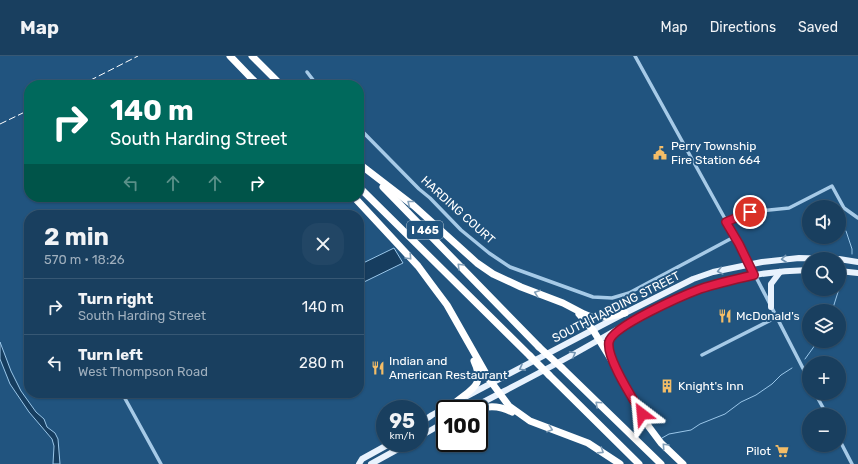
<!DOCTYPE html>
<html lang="en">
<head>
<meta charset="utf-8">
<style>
  :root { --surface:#193f5f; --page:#224665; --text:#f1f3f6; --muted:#9fafbd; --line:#375874 }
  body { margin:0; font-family:Rubik,sans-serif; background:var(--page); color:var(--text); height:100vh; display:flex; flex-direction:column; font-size:15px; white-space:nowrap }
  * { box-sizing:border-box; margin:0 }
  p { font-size:13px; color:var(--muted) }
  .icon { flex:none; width:22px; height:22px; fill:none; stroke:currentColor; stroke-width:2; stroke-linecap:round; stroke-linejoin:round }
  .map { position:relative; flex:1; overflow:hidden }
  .drawer { position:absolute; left:24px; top:154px; width:340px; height:188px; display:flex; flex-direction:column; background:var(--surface); border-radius:16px; box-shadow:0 1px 3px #0004,0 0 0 1px var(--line) }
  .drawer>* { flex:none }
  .guide { position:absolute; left:24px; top:24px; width:340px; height:122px; border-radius:16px; box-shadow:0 1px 3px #0004,0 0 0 1px var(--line); background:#00695c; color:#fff; overflow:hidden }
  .buttons { position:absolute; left:802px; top:144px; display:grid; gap:8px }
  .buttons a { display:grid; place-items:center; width:44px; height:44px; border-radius:50%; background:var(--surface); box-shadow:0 1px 3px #0004,0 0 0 1px var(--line); font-size:20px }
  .speed { position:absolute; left:376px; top:344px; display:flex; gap:8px; font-size:20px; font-weight:700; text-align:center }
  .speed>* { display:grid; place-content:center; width:52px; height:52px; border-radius:50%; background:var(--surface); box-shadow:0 1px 3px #0004,0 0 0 1px var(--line); line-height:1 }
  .speed small { font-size:10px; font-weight:400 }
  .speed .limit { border:2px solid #111; border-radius:6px; background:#fff; color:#111 }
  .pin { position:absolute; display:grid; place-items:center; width:34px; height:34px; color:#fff; margin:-17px; border:2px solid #fff; border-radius:50%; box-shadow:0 1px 4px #0007 }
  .me { position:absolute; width:44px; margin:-22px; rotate:331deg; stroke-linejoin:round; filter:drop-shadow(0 0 3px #0008) }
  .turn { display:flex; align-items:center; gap:14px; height:84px; padding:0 20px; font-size:18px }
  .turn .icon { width:52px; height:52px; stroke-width:2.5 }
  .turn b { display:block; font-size:28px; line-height:34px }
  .lanes { display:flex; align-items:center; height:38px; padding:0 20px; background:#0003; justify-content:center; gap:20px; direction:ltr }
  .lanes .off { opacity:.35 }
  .round { display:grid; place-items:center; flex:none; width:42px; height:42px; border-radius:16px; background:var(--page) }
  .head { display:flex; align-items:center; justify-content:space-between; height:68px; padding:0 20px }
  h1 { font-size:24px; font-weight:700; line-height:30px }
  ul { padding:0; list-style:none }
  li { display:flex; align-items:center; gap:12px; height:56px; padding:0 20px; border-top:1px solid var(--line) }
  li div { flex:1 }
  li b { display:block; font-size:15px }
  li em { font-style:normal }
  header { display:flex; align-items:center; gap:24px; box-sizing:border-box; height:56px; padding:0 20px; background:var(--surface); border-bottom:1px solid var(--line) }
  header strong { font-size:19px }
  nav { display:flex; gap:22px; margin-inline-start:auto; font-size:14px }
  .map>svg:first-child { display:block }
  .water { fill:#163d5f; stroke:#99c6e9 }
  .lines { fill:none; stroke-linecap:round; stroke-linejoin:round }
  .stream { stroke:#99c6e9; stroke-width:1 }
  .street { stroke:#a6cae7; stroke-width:3.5 }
  .primary { stroke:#e8f2fd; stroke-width:6 }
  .highway { stroke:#fff; stroke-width:7 }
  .rail { stroke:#fff; stroke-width:1; stroke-dasharray:7 3; stroke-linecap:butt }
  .highway-bridge { stroke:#fff; stroke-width:7 }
  .oneway { stroke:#85a1b9 }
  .oneway2 { stroke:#7193b1 }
  .route-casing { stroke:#92132f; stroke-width:10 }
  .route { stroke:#e11d48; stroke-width:7 }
  .labels { text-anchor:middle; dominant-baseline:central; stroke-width:4; stroke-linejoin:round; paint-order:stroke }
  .shield { fill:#21547f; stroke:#bcccd9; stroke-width:1 }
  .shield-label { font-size:11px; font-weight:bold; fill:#fff }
  .poi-label { font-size:12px; fill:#fff; stroke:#21547f; text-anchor:start }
  .street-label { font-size:12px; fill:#fff; stroke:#21547f }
</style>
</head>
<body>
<header>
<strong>Map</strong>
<nav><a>Map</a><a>Directions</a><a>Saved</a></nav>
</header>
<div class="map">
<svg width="858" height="408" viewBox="0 0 858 408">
  <rect width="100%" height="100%" fill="#21547f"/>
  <!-- water -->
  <g class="water">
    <path d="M 394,192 L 403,207 L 364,226 L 359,216 L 359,209 Z"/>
    <path d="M 0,286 L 11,315 L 21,335 L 36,356 L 44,363 L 47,371 L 55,377 L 58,383 L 60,408 L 53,408 L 54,390 L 52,383 L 29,356 L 10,328 L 0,303 Z"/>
  </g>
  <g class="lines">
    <!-- stream -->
    <g class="stream">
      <path d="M 846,175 L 852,193 L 852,198"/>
      <path d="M 839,232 L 843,222"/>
      <path d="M 832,255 L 839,233"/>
      <path d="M 805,303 L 818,285"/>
      <path d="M 662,382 L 669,378 L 691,374 L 700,368 L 725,358 L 741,346 L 756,339 L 772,328 L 781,319 L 792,312"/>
    </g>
    <!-- street -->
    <g class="street">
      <path d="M 635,0 L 739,188 L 809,324"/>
      <path d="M 307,16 L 317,29"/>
      <path d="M 359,72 L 419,133 L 430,142 L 461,174 L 489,197 L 510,211 L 593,241 L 612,242 L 629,237 L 734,181"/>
      <path d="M 726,167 L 739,160 L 750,156 L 789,152 L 832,130 L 844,152 L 858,162"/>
      <path d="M 702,299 L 777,261"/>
      <path d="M 122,337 L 161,408"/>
      <path d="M 815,337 L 827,359"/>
      <path d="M 839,383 L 852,408"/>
    </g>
    <!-- primary -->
    <g class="primary">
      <path d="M 839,203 L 858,206"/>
      <path d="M 839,215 L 858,217"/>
      <path d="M 771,251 L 771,228 L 780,216"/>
      <path d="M 467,340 L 625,257 L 693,223 L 713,216 L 762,206 L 799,202 L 838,203"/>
      <path d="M 470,353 C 504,335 538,318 572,299 C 610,278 647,255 687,238 C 726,222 768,215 809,214"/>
      <path d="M 419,368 L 432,359 L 459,344"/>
      <path d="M 419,381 L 445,366"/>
      <path d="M 359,408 L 362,403 L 391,387"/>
      <path d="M 371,408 L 409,387"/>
    </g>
    <!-- highway -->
    <g class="highway">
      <path d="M 230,0 L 258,29"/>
      <path d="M 252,0 L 281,29"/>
      <path d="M 362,110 L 414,150 L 477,207 L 493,218 L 521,231 L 563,247 L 584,258 L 591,261 L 607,261 L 625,257"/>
      <path d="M 359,131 L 530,300"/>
      <path d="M 383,131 L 539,291"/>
      <path d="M 354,141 L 418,210 L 432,229 L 447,249 L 489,323 L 509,350 L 530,365 L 588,387 L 620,408"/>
      <path d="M 579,258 L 593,274 L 612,305 L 649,371 L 661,387 L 683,408"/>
      <path d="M 610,299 C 607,286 611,280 621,272"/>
      <path d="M 562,312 L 661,408"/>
      <path d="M 549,319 L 639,408"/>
      <path d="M 456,346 C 473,332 485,329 474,305"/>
      <path d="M 478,353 C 490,349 501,350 512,356"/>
    </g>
    <!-- rail -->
    <g class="rail">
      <path d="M 81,29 L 138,0"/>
      <path d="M 0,68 L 29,54"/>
    </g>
    <!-- highway-bridge -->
    <g class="highway-bridge">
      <path d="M 539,291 L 562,312"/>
      <path d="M 530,300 L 549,319"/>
    </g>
  </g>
  <!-- one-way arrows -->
  <defs><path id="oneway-chevron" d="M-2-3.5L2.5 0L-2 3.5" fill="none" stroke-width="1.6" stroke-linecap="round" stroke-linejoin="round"/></defs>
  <g class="oneway">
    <use href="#oneway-chevron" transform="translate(410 147) rotate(-141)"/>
    <use href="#oneway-chevron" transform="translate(409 201) rotate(47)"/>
    <use href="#oneway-chevron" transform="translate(460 210) rotate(-135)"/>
    <use href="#oneway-chevron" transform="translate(537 237) rotate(-160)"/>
    <use href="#oneway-chevron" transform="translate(598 348) rotate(-137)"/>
    <use href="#oneway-chevron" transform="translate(550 373) rotate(19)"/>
    <use href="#oneway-chevron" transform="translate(665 390) rotate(-133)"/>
    <use href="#oneway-chevron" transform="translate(601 395) rotate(33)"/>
  </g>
  <g class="oneway2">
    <use href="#oneway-chevron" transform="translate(784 203) rotate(174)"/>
    <use href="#oneway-chevron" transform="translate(720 215) rotate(166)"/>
    <use href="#oneway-chevron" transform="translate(573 298) rotate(-29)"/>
    <use href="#oneway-chevron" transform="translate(522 312) rotate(152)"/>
  </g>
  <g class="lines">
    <!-- route casing -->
    <g class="route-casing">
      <path id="route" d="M 642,358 C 633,343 606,302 609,286 C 612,270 684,239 700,233 C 718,227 736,223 754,219 L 739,188 L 726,166 L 750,156"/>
    </g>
    <!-- route -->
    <use href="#route" class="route"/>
  </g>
  <!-- icons -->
  <defs>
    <g id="civic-bare" transform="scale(1.08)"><path d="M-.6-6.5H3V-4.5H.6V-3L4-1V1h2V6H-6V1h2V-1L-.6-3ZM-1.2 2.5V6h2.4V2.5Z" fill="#f4bd67" stroke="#21547f" stroke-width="2.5" paint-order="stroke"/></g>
    <g id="restaurant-bare" transform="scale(1.08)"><path d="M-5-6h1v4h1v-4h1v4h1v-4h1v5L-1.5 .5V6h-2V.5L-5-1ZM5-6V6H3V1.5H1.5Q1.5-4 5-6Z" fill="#f4bd67" stroke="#21547f" stroke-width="2.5" paint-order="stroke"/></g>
    <g id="building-bare" transform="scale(1.08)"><path d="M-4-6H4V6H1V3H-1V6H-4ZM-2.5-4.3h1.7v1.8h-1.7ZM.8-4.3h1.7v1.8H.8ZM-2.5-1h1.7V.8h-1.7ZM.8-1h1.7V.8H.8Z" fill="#f4bd67" stroke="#21547f" stroke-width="2.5" paint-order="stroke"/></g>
    <g id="supermarket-bare" transform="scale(1.08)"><path d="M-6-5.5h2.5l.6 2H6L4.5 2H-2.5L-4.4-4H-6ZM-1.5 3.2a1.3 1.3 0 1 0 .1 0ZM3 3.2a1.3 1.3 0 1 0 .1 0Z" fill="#f4bd67" stroke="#21547f" stroke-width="2.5" paint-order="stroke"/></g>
  </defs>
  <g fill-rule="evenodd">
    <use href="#civic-bare" x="660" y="97"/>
    <use href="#restaurant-bare" x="725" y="260"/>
    <use href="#restaurant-bare" x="378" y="312"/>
    <use href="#building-bare" x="667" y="330"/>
    <use href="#supermarket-bare" x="782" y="395"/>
  </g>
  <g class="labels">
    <!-- shield labels -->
    <rect class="shield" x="407" y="165" width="36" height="18" rx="3"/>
    <g class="shield-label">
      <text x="425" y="174">I 465</text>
    </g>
    <!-- poi labels -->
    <g class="poi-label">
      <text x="671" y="90">Perry Township<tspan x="671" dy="14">Fire Station 664</tspan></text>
      <text x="736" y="260">McDonald's</text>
      <text x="389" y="305">Indian and<tspan x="389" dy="14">American Restaurant</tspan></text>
      <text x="678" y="330">Knight's Inn</text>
      <text x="771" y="395" text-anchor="end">Pilot</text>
    </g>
    <!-- street labels -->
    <g class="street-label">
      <text transform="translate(458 154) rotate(42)">HARDING COURT</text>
      <text transform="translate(616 251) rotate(-27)">SOUTH HARDING STREET</text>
    </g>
  </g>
</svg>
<div class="buttons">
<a><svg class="icon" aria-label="sound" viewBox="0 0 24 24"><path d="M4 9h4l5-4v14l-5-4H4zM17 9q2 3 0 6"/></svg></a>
<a><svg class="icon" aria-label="search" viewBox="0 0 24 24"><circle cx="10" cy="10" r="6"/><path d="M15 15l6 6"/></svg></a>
<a><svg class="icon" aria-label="layers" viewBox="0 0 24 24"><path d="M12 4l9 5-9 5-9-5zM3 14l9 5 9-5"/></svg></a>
<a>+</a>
<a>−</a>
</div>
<div class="speed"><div>95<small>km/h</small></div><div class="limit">100</div></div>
<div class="pin" style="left:750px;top:156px;background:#d93025"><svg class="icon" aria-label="arrive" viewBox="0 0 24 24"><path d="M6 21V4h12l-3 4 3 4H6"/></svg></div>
<svg class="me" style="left:642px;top:358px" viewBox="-20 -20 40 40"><path d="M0-17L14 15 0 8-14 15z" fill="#e11d48" stroke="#fff" stroke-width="4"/></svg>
<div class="guide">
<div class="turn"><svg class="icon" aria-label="right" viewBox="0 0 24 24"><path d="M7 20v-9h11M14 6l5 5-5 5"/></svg><div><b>140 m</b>South Harding Street</div></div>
<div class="lanes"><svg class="icon off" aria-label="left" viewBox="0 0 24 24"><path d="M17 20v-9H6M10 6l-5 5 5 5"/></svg><svg class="icon off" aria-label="ahead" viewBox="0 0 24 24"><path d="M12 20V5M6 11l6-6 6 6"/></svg><svg class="icon off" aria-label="ahead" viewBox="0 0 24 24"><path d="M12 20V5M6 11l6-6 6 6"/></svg><svg class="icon" aria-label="right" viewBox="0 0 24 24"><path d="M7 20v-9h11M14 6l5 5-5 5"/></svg></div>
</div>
<section class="drawer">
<div class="head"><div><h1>2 min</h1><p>570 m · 18:26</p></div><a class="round"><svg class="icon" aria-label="close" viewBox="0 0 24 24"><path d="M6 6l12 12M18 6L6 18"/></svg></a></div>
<ul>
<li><svg class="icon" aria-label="right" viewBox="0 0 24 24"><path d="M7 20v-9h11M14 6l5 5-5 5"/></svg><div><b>Turn right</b><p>South Harding Street</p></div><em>140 m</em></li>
<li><svg class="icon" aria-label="left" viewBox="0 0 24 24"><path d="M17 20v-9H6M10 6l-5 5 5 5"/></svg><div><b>Turn left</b><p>West Thompson Road</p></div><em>280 m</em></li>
</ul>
</section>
</div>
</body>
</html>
